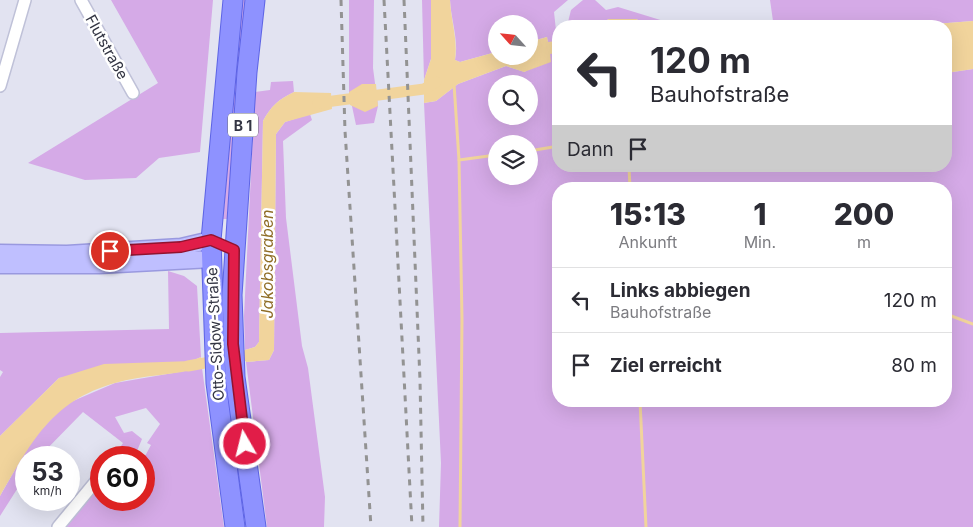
<!DOCTYPE html>
<html lang="de">
<head>
<meta charset="utf-8">
<style>
  :root { --surface:#fff; --page:#f7f7f7; --text:#2b2b33; --muted:#7c7c81; --line:#e1e1e2 }
  body { margin:0; font-family:Inter,sans-serif; background:var(--page); color:var(--text); height:100vh; display:flex; flex-direction:column; font-size:19px; white-space:nowrap }
  * { box-sizing:border-box; margin:0 }
  p { font-size:16px; color:var(--muted) }
  .icon { flex:none; width:28px; height:28px; fill:none; stroke:currentColor; stroke-width:2; stroke-linecap:round; stroke-linejoin:round }
  .map { position:relative; flex:1; overflow:hidden }
  .drawer { position:absolute; left:552px; top:182px; width:400px; height:225px; display:flex; flex-direction:column; background:var(--surface); border-radius:20px; box-shadow:0 5px 20px #0002 }
  .drawer>* { flex:none }
  .top-card { position:absolute; left:552px; top:20px; width:400px; height:152px; border-radius:20px; box-shadow:0 5px 20px #0002; background:#fff; color:var(--text); overflow:hidden }
  .needle { width:32px; rotate:297deg }
  .controls { position:absolute; left:488px; top:15px; display:grid; gap:10px }
  .controls a { display:grid; place-items:center; width:50px; height:50px; border-radius:50%; background:var(--surface); box-shadow:0 5px 20px #0002; font-size:25px }
  .speed { position:absolute; left:15px; top:446px; display:flex; gap:10px; font-size:25px; font-weight:700; text-align:center }
  .speed>* { display:grid; place-content:center; width:65px; height:65px; border-radius:50%; background:var(--surface); box-shadow:0 5px 20px #0002; line-height:1 }
  .speed small { font-size:12px; font-weight:400 }
  .speed .limit { border:8px solid #d22; background:#fff; color:#111 }
  .pin { position:absolute; display:grid; place-items:center; width:42px; height:42px; color:#fff; margin:-21px; border:2px solid #fff; border-radius:50%; box-shadow:0 1px 5px #0007 }
  .me { position:absolute; width:55px; margin:-28px; rotate:352deg; stroke-linejoin:round; filter:drop-shadow(0 0 4px #0008) }
  .turn { display:flex; align-items:center; gap:18px; height:105px; padding:0 15px; font-size:22px }
  .turn .icon { width:65px; height:65px; stroke-width:2.5 }
  .turn b { display:block; font-size:35px; line-height:42px }
  .then { display:flex; align-items:center; height:48px; padding:0 15px; background:#0003; gap:10px; font-size:19px }
  .eta { display:flex; justify-content:space-evenly; align-items:center; height:85px; text-align:center }
  .eta b { font-size:30px; font-weight:800; line-height:35px }
  ul { padding:0; list-style:none }
  li { display:flex; align-items:center; gap:15px; height:65px; padding:0 15px; border-top:1px solid var(--line) }
  li div { flex:1 }
  li b { display:block; font-size:19px }
  li em { font-style:normal }
  .map>svg:first-child { display:block }
  .green { fill:#d5aae7; fill-rule:evenodd }
  .water { fill:#f1d49c }
  .lines { fill:none; stroke-linecap:round; stroke-linejoin:round }
  .stream { stroke:#f1d49c; stroke-width:3 }
  .canal { stroke:#f1d49c; stroke-width:11 }
  .street-casing { stroke:#bfc1d8; stroke-width:14 }
  .secondary-casing { stroke:#9999df; stroke-width:19 }
  .primary-casing { stroke:#5d64e5; stroke-width:21 }
  .street { stroke:#fff; stroke-width:11 }
  .secondary { stroke:#bfbfff; stroke-width:16 }
  .primary { stroke:#8e92ff; stroke-width:19 }
  .rail { stroke:#939393; stroke-width:3; stroke-dasharray:6 6; stroke-linecap:butt }
  .route-casing { stroke:#92132f; stroke-width:12 }
  .route { stroke:#e11d48; stroke-width:9 }
  .labels { text-anchor:middle; dominant-baseline:central; stroke-width:5; stroke-linejoin:round; paint-order:stroke }
  .shield { fill:#fff; stroke:#70727b; stroke-width:1 }
  .shield-label { font-size:14px; font-weight:bold; fill:#333543 }
  .street-label { font-size:15px; fill:#333543; stroke:#fff }
  .water-label { font-size:16px; font-style:italic; fill:#8f6d26; stroke:#fff }
</style>
</head>
<body>
<div class="map">
<svg width="973" height="527" viewBox="0 0 973 527">
  <rect width="100%" height="100%" fill="#e2e3f1"/>
  <!-- green -->
  <g class="green">
    <path d="M 111,0 L 213,0 L 200,152 L 159,158 L 136,178 L 85,180 L 28,163 L 158,83 Z"/>
    <path d="M 242,0 L 248,0 L 239,74 L 227,219 L 223,219 Z"/>
    <path d="M 349,0 L 374,0 L 373,68 L 378,106 L 374,123 L 356,125 L 349,92 Z"/>
    <path d="M 422,0 L 431,0 L 431,59 L 424,80 Z"/>
    <path d="M 450,0 L 568,0 L 554,12 L 559,58 L 556,107 L 559,108 L 559,166 L 946,166 L 946,73 L 973,69 L 973,527 L 439,527 L 441,463 L 424,103 L 436,101 L 458,84 L 506,66 L 525,72 L 548,43 L 547,37 L 529,42 L 529,24 L 496,24 L 496,52 L 460,62 L 455,60 C 459,41 451,20 450,0 ZM 496,84 L 529,84 L 529,116 L 496,116 ZM 496,144 L 529,144 L 529,176 L 496,176 ZM 559,189 L 946,189 L 946,401 L 559,401 Z"/>
    <path d="M 583,0 L 595,0 L 606,10 L 618,7 L 680,26 L 652,26 L 636,19 L 609,19 L 594,26 L 567,26 L 571,10 Z"/>
    <path d="M 770,0 L 973,0 L 973,21 L 909,26 L 717,26 L 773,21 Z"/>
    <path d="M 293,81 L 294,92 C 279,99 271,106 263,121 L 259,342 L 255,347 L 245,350 L 244,316 L 255,92 L 270,90 L 271,82 Z"/>
    <path d="M 310,114 L 312,120 L 283,141 L 286,218 L 302,346 L 308,368 L 325,497 L 324,527 L 267,527 L 246,362 L 269,360 L 274,350 L 276,134 L 285,122 Z"/>
    <path d="M 168,271 L 184,276 L 197,286 L 201,357 L 192,361 L 59,378 L 0,436 L 0,377 L 3,372 L 0,370 L 0,333 L 169,329 Z"/>
    <path d="M 202,368 L 224,527 L 63,527 L 101,483 L 101,500 L 144,500 L 144,458 L 151,445 L 147,443 L 160,424 L 146,408 L 115,417 L 124,433 L 132,431 L 142,439 L 137,451 L 130,457 L 124,457 L 117,452 L 123,443 L 83,412 L 39,457 L 26,458 L 26,475 L 0,516 L 0,496 L 33,438 L 66,404 L 115,383 Z"/>
  </g>
  <!-- water -->
  <g class="water">
    <path d="M 431,0 L 450,0 C 451,21 458,40 455,60 L 460,62 L 496,52 L 496,56 L 529,56 L 529,42 L 547,37 L 548,42 L 556,41 L 557,53 L 550,54 L 551,62 L 524,72 L 506,66 L 458,84 L 436,101 L 424,103 L 424,80 L 431,59 Z"/>
    <path d="M 609,19 L 636,19 L 652,26 L 594,26 Z"/>
    <path d="M 973,21 L 973,69 L 946,73 L 946,26 L 909,26 Z"/>
    <path d="M 362,84 L 376,84 L 378,106 L 365,112 L 350,105 L 349,92 Z"/>
    <path d="M 294,92 L 331,93 L 332,109 L 285,122 L 276,134 L 274,350 L 269,360 L 246,362 L 245,350 L 255,347 L 259,342 L 263,121 C 271,106 279,99 294,92 Z"/>
    <path d="M 201,357 L 202,368 C 174,375 143,375 115,383 C 51,401 31,443 0,496 L 0,436 L 59,378 L 104,364 L 192,361 Z"/>
  </g>
  <g class="lines">
    <!-- stream -->
    <g class="stream">
      <path d="M 454,84 L 459,160"/>
      <path d="M 529,151 L 559,146"/>
      <path d="M 629,166 L 630,189"/>
      <path d="M 946,314 L 973,324"/>
      <path d="M 640,401 L 646,527"/>
      <path d="M 460,527 L 462,319 L 459,160 L 496,155"/>
    </g>
    <!-- canal -->
    <g class="canal">
      <path d="M 318,103 L 424,89 L 436,82"/>
      <path d="M 188,366 L 260,353"/>
    </g>
    <!-- street casing -->
    <g class="street-casing">
      <g id="street">
        <path d="M 81,0 L 133,93"/>
        <path d="M 0,86 L 25,0"/>
        <path d="M 58,527 L 101,475"/>
      </g>
    </g>
    <!-- secondary casing -->
    <g class="secondary-casing">
      <g id="secondary">
        <path d="M 0,253 L 67,254 L 181,247 L 211,240"/>
        <path d="M 0,265 L 99,265 L 212,259"/>
      </g>
    </g>
    <!-- primary casing -->
    <g class="primary-casing">
      <g id="primary">
        <path d="M 233,0 L 211,240 L 216,383 L 235,527"/>
        <path d="M 255,0 L 247,72 L 232,295 L 235,377 L 256,527"/>
      </g>
    </g>
    <!-- street -->
    <use href="#street" class="street"/>
    <!-- secondary -->
    <use href="#secondary" class="secondary"/>
    <!-- primary -->
    <use href="#primary" class="primary"/>
    <!-- rail -->
    <g class="rail">
      <path d="M 341,0 L 345,131 L 371,527"/>
      <path d="M 384,0 L 412,527"/>
      <path d="M 404,0 L 420,380 L 423,527"/>
    </g>
  </g>
  <g class="lines">
    <!-- route casing -->
    <g class="route-casing">
      <path id="route" d="M 110,251 L 181,247 L 211,240 L 234,250 L 233,344 L 245,444"/>
    </g>
    <!-- route -->
    <use href="#route" class="route"/>
  </g>
  <g class="labels">
    <!-- shield labels -->
    <rect class="shield" x="228" y="113.5" width="30" height="23" rx="4"/>
    <g class="shield-label">
      <text x="243" y="125">B 1</text>
    </g>
    <!-- street labels -->
    <g class="street-label">
      <text transform="translate(107 47) rotate(61)">Flutstraße</text>
      <text transform="translate(215 334) rotate(-93)">Otto-Sidow-Straße</text>
    </g>
    <!-- water labels -->
    <g class="water-label">
      <text transform="translate(267 264) rotate(-90)">Jakobsgraben</text>
    </g>
  </g>
</svg>
<div class="controls">
<a><svg class="needle" viewBox="-14 -14 28 28"><path d="M0-13l5 13h-10z" fill="#e53935"/><path d="M0 13l5-13h-10z" fill="#7c7c81"/></svg></a>
<a><svg class="icon" aria-label="search" viewBox="0 0 24 24"><circle cx="10" cy="10" r="6"/><path d="M15 15l6 6"/></svg></a>
<a><svg class="icon" aria-label="layers" viewBox="0 0 24 24"><path d="M12 4l9 5-9 5-9-5zM3 14l9 5 9-5"/></svg></a>
</div>
<div class="speed"><div>53<small>km/h</small></div><div class="limit">60</div></div>
<div class="pin" style="left:110px;top:251px;background:#d93025"><svg class="icon" aria-label="arrive" viewBox="0 0 24 24"><path d="M6 21V4h12l-3 4 3 4H6"/></svg></div>
<svg class="me" style="left:245px;top:444px" viewBox="-20 -20 40 40"><circle r="17" fill="#e11d48" stroke="#fff" stroke-width="3"/><path d="M0-11L8 9 0 5-8 9z" fill="#fff"/></svg>
<div class="top-card">
<div class="turn"><svg class="icon" aria-label="left" viewBox="0 0 24 24"><path d="M17 20v-9H6M10 6l-5 5 5 5"/></svg><div><b>120 m</b>Bauhofstraße</div></div>
<div class="then">Dann<svg class="icon" aria-label="arrive" viewBox="0 0 24 24"><path d="M6 21V4h12l-3 4 3 4H6"/></svg></div>
</div>
<section class="drawer">
<div class="eta">
<div><b>15:13</b><p>Ankunft</p></div>
<div><b>1</b><p>Min.</p></div>
<div><b>200</b><p>m</p></div>
</div>
<ul>
<li><svg class="icon" aria-label="left" viewBox="0 0 24 24"><path d="M17 20v-9H6M10 6l-5 5 5 5"/></svg><div><b>Links abbiegen</b><p>Bauhofstraße</p></div><em>120 m</em></li>
<li><svg class="icon" aria-label="arrive" viewBox="0 0 24 24"><path d="M6 21V4h12l-3 4 3 4H6"/></svg><div><b>Ziel erreicht</b></div><em>80 m</em></li>
</ul>
</section>
</div>
</body>
</html>
